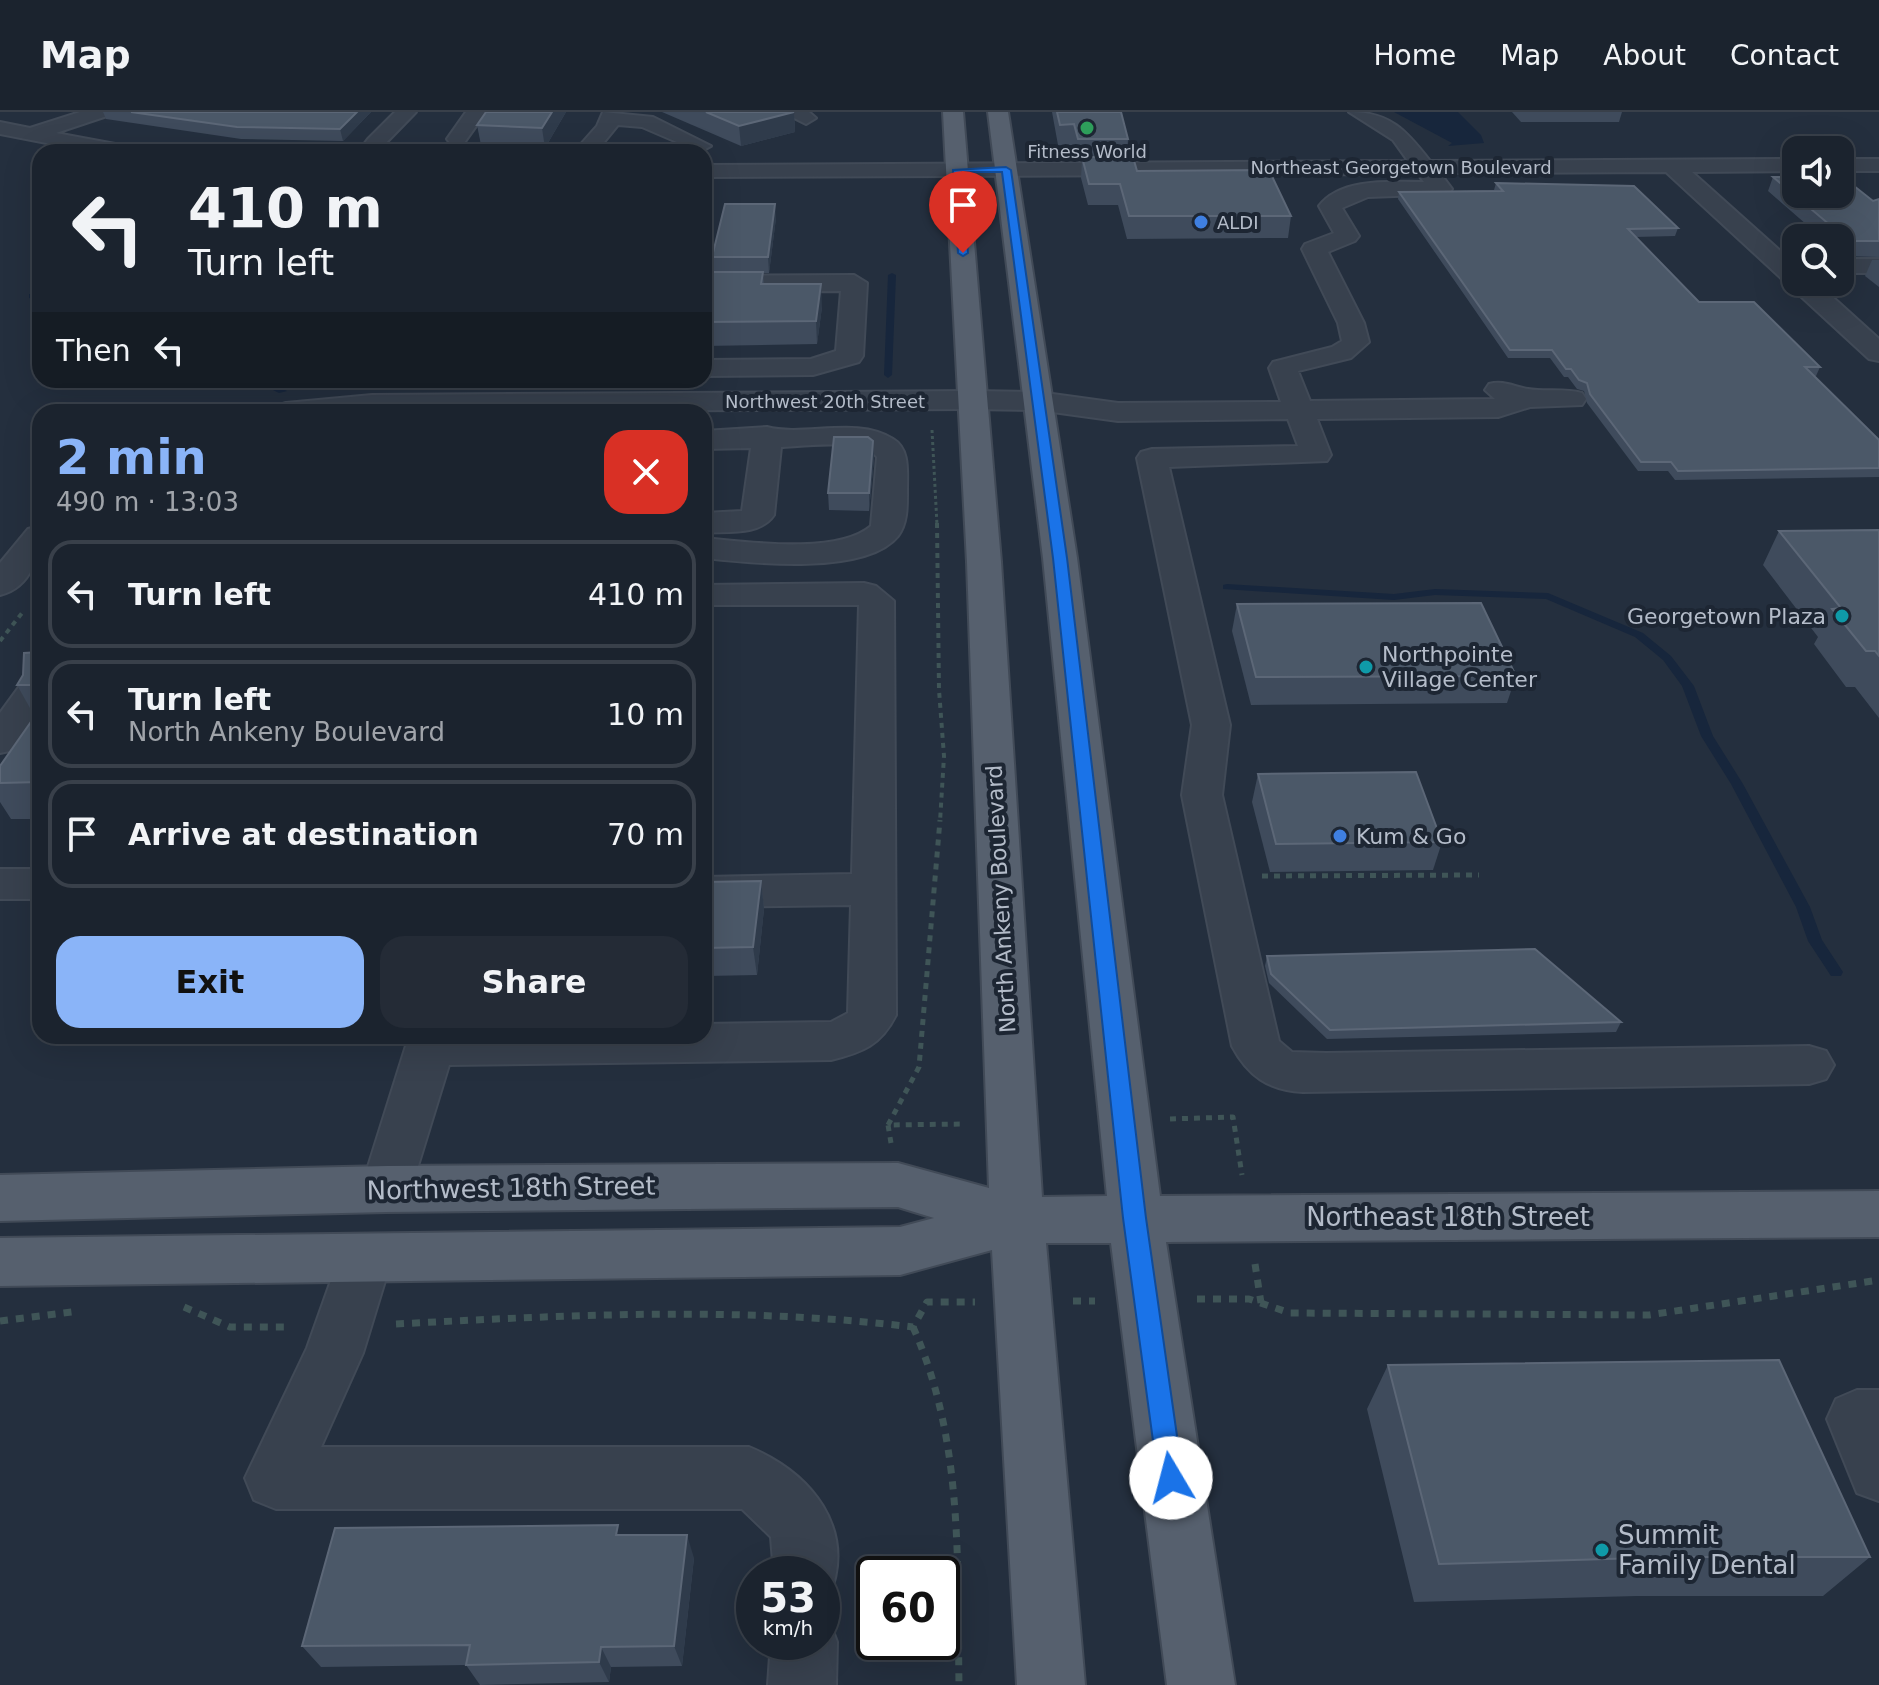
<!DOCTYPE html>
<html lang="en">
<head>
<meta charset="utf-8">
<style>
  :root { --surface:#1b232e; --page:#242b36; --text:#f1f3f6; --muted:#a0a4aa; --line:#39404a; --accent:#8ab4f8 }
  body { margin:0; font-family:"DejaVu Sans",sans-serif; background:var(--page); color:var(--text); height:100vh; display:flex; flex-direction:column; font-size:30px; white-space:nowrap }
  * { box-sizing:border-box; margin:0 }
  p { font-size:26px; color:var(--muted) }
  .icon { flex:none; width:44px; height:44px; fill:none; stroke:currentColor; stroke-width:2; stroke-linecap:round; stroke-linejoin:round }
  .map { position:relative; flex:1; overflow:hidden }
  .sheet { position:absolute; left:32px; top:292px; width:680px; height:640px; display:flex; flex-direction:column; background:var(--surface); border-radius:24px; box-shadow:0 8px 32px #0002,0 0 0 2px var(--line) }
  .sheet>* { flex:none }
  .guide { position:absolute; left:32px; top:32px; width:680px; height:244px; border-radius:24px; box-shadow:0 8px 32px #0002,0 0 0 2px var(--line); background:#1b232e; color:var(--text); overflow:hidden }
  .buttons { position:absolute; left:1782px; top:24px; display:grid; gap:16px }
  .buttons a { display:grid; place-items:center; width:72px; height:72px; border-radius:16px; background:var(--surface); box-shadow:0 8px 32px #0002,0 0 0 2px var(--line); font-size:40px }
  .speed { position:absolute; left:736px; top:1444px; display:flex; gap:16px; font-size:40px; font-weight:700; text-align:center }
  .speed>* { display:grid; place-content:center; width:104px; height:104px; border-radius:50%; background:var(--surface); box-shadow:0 8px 32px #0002,0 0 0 2px var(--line); line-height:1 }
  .speed small { font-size:20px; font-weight:400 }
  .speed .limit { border:4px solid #111; border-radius:12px; background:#fff; color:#111 }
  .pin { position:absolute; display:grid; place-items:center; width:68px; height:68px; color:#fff; margin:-82px -34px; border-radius:50% 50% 50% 0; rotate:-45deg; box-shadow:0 0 8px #0007 }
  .pin .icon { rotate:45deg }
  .me { position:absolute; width:88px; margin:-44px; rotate:352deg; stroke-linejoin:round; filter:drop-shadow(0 0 6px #0008) }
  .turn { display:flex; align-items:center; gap:28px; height:168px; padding:0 24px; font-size:36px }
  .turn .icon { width:104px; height:104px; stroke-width:2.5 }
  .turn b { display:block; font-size:56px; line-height:68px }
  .then { display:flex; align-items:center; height:76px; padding:0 24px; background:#0003; gap:16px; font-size:30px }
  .round { display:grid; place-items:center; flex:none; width:84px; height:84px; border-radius:24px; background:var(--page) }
  .head { display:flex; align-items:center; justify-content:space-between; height:136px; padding:0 24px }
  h1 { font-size:48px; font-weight:700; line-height:60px; color:var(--accent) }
  .cta { display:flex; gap:16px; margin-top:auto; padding:16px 24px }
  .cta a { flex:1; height:92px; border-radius:24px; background:var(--accent); color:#111; font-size:32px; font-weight:700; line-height:92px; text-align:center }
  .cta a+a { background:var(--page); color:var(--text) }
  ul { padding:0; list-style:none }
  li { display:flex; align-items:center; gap:24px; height:108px; margin:0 16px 12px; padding:0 8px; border:4px solid var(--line); border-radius:24px }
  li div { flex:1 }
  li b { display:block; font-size:30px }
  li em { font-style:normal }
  header { display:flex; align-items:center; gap:48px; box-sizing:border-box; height:112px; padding:0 40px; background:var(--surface); border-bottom:2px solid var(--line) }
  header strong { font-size:38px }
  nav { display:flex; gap:44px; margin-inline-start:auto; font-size:28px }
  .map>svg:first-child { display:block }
  .water { fill:#17263c }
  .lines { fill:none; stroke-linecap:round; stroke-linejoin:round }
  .stream { fill:#17263c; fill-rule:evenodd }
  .minor-casing { stroke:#414a57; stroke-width:4 }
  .major-casing { stroke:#414a57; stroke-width:4 }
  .path-far3 { stroke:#3f5557; stroke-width:3; stroke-dasharray:3 3; stroke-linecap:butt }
  .path-far2 { stroke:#3f5557; stroke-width:4; stroke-dasharray:5 5; stroke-linecap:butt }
  .path-far1 { stroke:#3f5557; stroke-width:5; stroke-dasharray:6 6; stroke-linecap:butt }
  .path { stroke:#3f5557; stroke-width:7; stroke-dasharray:8 8; stroke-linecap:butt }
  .minor { fill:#38414e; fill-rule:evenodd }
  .major { fill:#56606e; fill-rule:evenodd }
  .wall { fill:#3f4b5c }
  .shaded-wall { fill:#2f3b4b }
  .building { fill:#4b5868; stroke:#5c6777; stroke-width:2 }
  .route { fill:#1a73e8; stroke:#114b97; stroke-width:2 }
  .leisure-dot { fill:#2e9e5b; stroke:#1d2633; stroke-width:3 }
  .shop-dot { fill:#3f7fe0; stroke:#1d2633; stroke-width:3 }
  .culture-dot { fill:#0f9aa8; stroke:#1d2633; stroke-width:3 }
  .labels { text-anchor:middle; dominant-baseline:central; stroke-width:8; stroke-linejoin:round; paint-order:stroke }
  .far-poi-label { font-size:18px; fill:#b4bcc9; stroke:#1d2633 }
  .far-street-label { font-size:18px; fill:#b4bcc9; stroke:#1d2633 }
  .poi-label { font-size:22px; fill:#b4bcc9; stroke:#1d2633; text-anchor:start }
  .street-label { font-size:22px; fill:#b4bcc9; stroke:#1d2633 }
  .near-street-label { font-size:26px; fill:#b4bcc9; stroke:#1d2633 }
  .near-poi-label { font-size:26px; fill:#b4bcc9; stroke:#1d2633; text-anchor:start }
</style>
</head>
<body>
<header>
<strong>Map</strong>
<nav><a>Home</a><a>Map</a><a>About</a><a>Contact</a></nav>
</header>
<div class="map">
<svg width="1879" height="1573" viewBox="0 0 1879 1573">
  <rect width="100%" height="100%" fill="#242f3e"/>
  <!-- water -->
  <path class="water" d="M 1394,0 L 1458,0 L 1481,23 L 1484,31 L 1448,34 L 1452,31 Z"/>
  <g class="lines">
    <!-- stream -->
    <g class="stream">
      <path d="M 892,161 L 896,163 L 892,263 L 888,266 L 884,263 L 888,163 Z"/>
      <path d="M 29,182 L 40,184 L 40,189 L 29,186 Z"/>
      <path d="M 253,268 L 264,268 L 287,279 L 279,281 Z"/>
      <path d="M 1227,472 L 1394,482 L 1435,477 L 1548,481 L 1643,521 L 1671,544 L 1694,574 L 1713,624 L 1743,672 L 1810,795 L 1822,828 L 1843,860 L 1841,864 L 1831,864 L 1808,829 L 1796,795 L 1731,672 L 1701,624 L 1682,574 L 1663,548 L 1635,525 L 1546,487 L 1435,483 L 1394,488 L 1223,477 L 1223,473 Z"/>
    </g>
    <!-- minor casing -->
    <g class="minor-casing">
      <g id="minor">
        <path d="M 80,0 L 110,0 L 107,4 L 56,21 L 126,34 L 137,40 L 93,40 L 0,22 L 0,10 L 30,16 Z"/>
        <path d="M 395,0 L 416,0 L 382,35 L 368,35 L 365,31 L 368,27 Z"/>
        <path d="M 466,0 L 486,0 L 464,31 L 450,31 L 447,27 Z"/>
        <path d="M 603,0 L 653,5 L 711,34 L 700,40 L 642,15 L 618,13 L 596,40 L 574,40 L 597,14 Z"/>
        <path d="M 782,0 L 809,0 L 816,6 L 806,12 Z"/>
        <path d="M 1349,0 C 1390,0 1406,18 1430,49 L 1796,47 L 1796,59 L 1692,60 L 1796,153 L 1796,170 L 1816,170 L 1879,227 L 1879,249 L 1869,247 L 1666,60 L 1440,61 L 1452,77 L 1449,82 L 1368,85 L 1342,96 L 1359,124 L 1355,129 L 1328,140 L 1364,211 L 1369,230 L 1351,246 L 1298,259 L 1310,289 L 1495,287 L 1485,278 L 1489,272 C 1504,268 1514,275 1528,277 C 1546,280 1564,276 1582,281 L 1586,287 L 1582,293 L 1530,295 L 1498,305 L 1317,307 L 1331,343 L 1327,349 L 1169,355 L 1230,613 L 1222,683 L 1279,929 L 1292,940 L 1326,941 L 1809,934 L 1826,939 L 1834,953 L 1826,967 L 1809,972 L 1303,980 C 1268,978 1248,964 1232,934 L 1182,683 L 1192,613 L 1137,346 L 1141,340 L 1152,337 L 1298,334 L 1288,307 L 1118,309 L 1038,298 L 972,297 L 271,300 L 276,294 L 286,291 L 372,283 L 972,279 L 1038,280 L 1118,291 L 1281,290 L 1269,256 L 1273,250 L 1332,235 L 1342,229 L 1338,211 L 1302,137 L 1305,132 L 1334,121 L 1319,94 C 1341,65 1392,70 1424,70 L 1418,62 L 704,65 L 704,53 L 1408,49 L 1393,28 Z"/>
        <rect x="1840" y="47" width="39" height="12"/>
        <rect x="1840" y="147" width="39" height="14"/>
        <path d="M 854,163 L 867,171 L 863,244 L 859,250 L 813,263 L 704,264 L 704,248 L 811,247 L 836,239 L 841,179 L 704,180 L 704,164 Z"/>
        <path d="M 767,315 C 805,325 857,304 893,327 C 910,337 907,359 907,377 C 907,392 908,411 898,424 C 866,464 750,451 704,446 L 704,426 C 747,430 837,443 871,414 L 877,345 C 862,326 804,334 781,335 L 774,403 C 760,424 727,419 704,421 L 704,401 L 742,399 L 751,336 L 704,337 L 704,319 Z"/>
        <path d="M 40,414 C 40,443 32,475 0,483 L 0,451 L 28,417 Z"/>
        <path d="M 864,471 L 876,474 L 894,489 L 896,903 C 881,933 863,940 831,948 L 449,953 L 406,1093 L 387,1100 L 368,1093 L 361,1077 L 409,924 L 704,924 L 704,912 L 831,910 L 848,901 L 851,793 L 704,795 L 704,765 L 852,762 L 859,493 L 704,493 L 704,473 Z"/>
        <path d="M 40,561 L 40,599 L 14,638 L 0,641 L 0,601 L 27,564 Z"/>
        <rect x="0" y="757" width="40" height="30"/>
        <path d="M 364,1122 L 383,1129 L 392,1146 L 363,1241 L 321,1335 L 749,1335 C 811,1361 857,1416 829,1485 L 822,1488 L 822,1462 L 774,1462 L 771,1425 L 742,1397 L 276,1397 L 254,1388 L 245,1366 L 307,1236 L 345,1129 Z"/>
        <path d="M 1857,1278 L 1879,1278 L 1879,1389 L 1857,1381 L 1827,1307 L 1836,1287 Z"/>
        <path d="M 822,1504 L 828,1506 L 837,1530 L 836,1573 L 768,1573 L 771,1530 L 822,1530 Z"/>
      </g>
    </g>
    <!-- major casing -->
    <g class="major-casing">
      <path id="major" d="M 943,0 L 963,0 L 1001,450 L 1042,1085 L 1107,1084 L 1043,446 L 988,0 L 1008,0 L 1077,446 L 1160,1084 L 1879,1079 L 1879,1125 L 1166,1130 L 1235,1573 L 1167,1573 L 1111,1131 L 1046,1131 L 1085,1573 L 1017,1573 L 992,1138 L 900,1163 L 0,1174 L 0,1126 L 900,1115 L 934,1106 L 898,1095 L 387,1100 L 0,1109 L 0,1063 L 387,1054 L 898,1051 L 989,1076 L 967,450 Z"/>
    </g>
    <!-- path-far3 -->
    <path class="path-far3" d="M 932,318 L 937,413"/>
    <!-- path-far2 -->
    <g class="path-far2">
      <path d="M 937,411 L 939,578 L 944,644 L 940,710"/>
      <path d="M 0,529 L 22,501"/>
    </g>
    <!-- path-far1 -->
    <g class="path-far1">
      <path d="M 1262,764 L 1479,763"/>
      <path d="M 1170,1007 L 1233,1005 L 1242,1063"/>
      <path d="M 888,1013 L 919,955 L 940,708"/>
      <path d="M 891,1031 L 888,1013 L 964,1012"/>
    </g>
    <!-- path -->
    <g class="path">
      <path d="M 1255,1152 L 1261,1191"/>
      <path d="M 1197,1187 L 1249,1187 L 1290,1201 L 1649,1203 L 1879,1168"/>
      <path d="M 1073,1189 L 1095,1189"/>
      <path d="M 184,1195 L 230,1215 L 290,1215"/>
      <path d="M 0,1209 L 79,1199"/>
      <path d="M 396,1212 C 569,1203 740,1194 913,1215 L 927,1190 L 975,1190"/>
      <path d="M 913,1215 C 964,1329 957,1451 959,1573"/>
    </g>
    <!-- minor -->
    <use href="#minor" class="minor"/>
    <!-- major -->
    <use href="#major" class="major"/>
  </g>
  <!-- wall -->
  <g class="wall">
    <path d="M 103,0 L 371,0 L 343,29 L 241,27 L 106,7 Z"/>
    <path d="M 566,0 L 545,36 L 481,33 L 477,13 Z"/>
    <path d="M 662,0 L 794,0 L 795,20 L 741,34 Z"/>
    <path d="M 1052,0 L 1121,0 L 1128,27 L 1127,45 L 1137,59 L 1291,104 L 1288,126 L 1127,127 L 1118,93 L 1088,93 L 1081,66 L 1082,48 L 1076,48 L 1072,33 L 1058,33 Z"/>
    <path d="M 1512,0 L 1622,0 L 1619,10 L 1521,10 Z"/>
    <path d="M 1773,65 L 1873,89 L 1879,87 L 1879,145 L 1842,144 L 1840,142 L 1840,126 L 1822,126 L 1768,79 Z"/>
    <path d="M 1496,71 L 1678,116 L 1675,124 L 1635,125 L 1699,190 L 1820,255 L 1816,264 L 1813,264 L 1879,328 L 1879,365 L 1675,368 L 1668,359 L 1638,359 L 1587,291 L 1584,279 L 1577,277 L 1568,265 L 1564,265 L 1550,246 L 1508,246 L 1398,87 L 1399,80 L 1494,78 Z"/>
    <path d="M 776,106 L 769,161 L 763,161 L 764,172 L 822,195 L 817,232 L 704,234 L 704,168 L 714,160 L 712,145 Z"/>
    <path d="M 1872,148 L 1879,148 L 1879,175 L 1865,164 Z"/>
    <path d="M 873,329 L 874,346 L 869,399 L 829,398 L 828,381 Z"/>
    <path d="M 1879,418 L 1879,606 L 1855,575 L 1846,575 L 1814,532 L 1818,525 L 1763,453 L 1779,419 Z"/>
    <path d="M 1237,492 L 1516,564 L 1507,591 L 1251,593 L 1232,519 Z"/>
    <path d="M 40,540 L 40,707 L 11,707 L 0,690 L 0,654 L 35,605 L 17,573 Z"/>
    <path d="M 1258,662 L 1442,730 L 1433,758 L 1270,760 L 1252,690 Z"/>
    <path d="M 761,769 L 764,797 L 757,863 L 707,864 L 704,883 L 704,770 Z"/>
    <path d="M 1267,844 L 1621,910 L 1616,920 L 1327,927 L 1269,871 L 1265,854 Z"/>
    <path d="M 1388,1253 L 1870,1445 L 1823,1484 L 1637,1484 L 1414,1490 L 1367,1297 Z"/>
    <path d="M 622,1423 L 694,1446 L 682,1554 L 611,1555 L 609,1570 L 480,1573 L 466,1553 L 321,1555 L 302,1534 Z"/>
  </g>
  <!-- shaded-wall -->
  <g class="shaded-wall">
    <path d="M 357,0 L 371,0 L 343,29 L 340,17 Z"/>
    <path d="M 552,0 L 566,0 L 545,36 L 542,16 Z"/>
    <path d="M 794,0 L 795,20 L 741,34 L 739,14 Z"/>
    <path d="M 775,92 L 776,106 L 769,161 L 768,145 Z"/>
    <path d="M 821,172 L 822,195 L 817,232 L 816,209 Z"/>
    <path d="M 873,329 L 874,346 L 869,399 L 869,381 Z"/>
    <path d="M 761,769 L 764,797 L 757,863 L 753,835 Z"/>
    <path d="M 704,849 L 707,864 L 704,883 Z"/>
    <path d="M 687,1423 L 694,1446 L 682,1554 L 674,1534 Z"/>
    <path d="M 601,1535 L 611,1555 L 609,1570 L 599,1550 Z"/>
  </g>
  <!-- building -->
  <g class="building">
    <path d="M 131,0 L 357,0 L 340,17 L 237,15 Z"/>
    <path d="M 486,0 L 552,0 L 542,16 L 477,13 Z"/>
    <path d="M 706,0 L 794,0 L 739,14 Z"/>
    <path d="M 1057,0 L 1121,0 L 1128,27 L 1078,27 L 1074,12 L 1060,13 Z"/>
    <path d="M 1082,45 L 1133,45 L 1137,59 L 1269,58 L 1291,104 L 1129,104 L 1120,72 L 1089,72 Z"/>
    <path d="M 1773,65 L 1796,65 L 1796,82 L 1840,82 L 1840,74 L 1854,74 L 1873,89 L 1879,87 L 1879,129 L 1849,129 Z"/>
    <path d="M 1496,71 L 1634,74 L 1678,116 L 1628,117 L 1699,190 L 1754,190 L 1820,255 L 1805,255 L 1879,328 L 1879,356 L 1678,359 L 1671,350 L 1641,350 L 1590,282 L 1587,271 L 1579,268 L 1571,257 L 1566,257 L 1552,238 L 1510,238 L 1399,80 L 1503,79 Z"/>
    <path d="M 725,92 L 775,92 L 768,145 L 712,145 Z"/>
    <path d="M 706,160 L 763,160 L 761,172 L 821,172 L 816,209 L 704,210 L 704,168 Z"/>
    <path d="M 834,325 L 868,325 L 873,329 L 869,381 L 828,381 Z"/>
    <path d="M 1879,418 L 1879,544 L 1875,539 L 1866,539 L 1832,497 L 1841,496 L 1779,419 Z"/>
    <path d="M 1481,491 L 1516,564 L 1256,565 L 1237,492 Z"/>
    <path d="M 40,540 L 40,573 L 17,573 L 23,563 L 24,541 Z"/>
    <path d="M 40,597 L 40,670 L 0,671 L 0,654 Z"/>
    <path d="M 1416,660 L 1442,730 L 1276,732 L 1258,662 Z"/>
    <path d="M 761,769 L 753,835 L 704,836 L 704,770 Z"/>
    <path d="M 1535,837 L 1621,910 L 1330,918 L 1271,862 L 1267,844 Z"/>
    <path d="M 1779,1248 L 1870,1445 L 1673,1445 L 1439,1452 L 1388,1253 Z"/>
    <path d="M 618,1413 L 616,1423 L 687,1423 L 674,1534 L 601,1535 L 599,1550 L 466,1553 L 470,1533 L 302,1534 L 335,1416 Z"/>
  </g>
  <!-- route -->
  <path class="route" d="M 1006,55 L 1011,58 L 1067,446 L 1146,1106 L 1183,1366 L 1180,1375 L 1171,1378 L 1162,1375 L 1158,1366 L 1123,1106 L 1053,446 L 1002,60 L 962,60 L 968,141 L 963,144 L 958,141 L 953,58 Z"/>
  <!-- markers -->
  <circle class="leisure-dot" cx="1087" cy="16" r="8"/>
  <g class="shop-dot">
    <circle cx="1201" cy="110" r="8"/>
    <circle cx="1340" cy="724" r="8"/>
  </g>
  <g class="culture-dot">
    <circle cx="1842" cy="504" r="8"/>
    <circle cx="1366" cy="555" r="8"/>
    <circle cx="1602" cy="1438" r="8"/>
  </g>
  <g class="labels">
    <!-- far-poi labels -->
    <g class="far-poi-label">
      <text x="1087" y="39">Fitness World</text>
      <text x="1217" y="110" text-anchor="start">ALDI</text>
    </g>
    <!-- far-street labels -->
    <g class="far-street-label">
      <text x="1401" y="55">Northeast Georgetown Boulevard</text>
      <text x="825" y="289">Northwest 20th Street</text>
    </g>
    <!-- poi labels -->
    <g class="poi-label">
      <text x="1826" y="504" text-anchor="end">Georgetown Plaza</text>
      <text x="1382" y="542">Northpointe<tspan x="1382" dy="25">Village Center</tspan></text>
      <text x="1356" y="724">Kum &amp; Go</text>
    </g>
    <!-- street labels -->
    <g class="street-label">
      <text transform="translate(1001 787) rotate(-93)">North Ankeny Boulevard</text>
    </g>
    <!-- near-street labels -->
    <g class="near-street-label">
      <text transform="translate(511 1076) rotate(-1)">Northwest 18th Street</text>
      <text x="1448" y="1105">Northeast 18th Street</text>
    </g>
    <!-- near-poi labels -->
    <g class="near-poi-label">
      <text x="1618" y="1423">Summit<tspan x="1618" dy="30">Family Dental</tspan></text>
    </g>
  </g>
</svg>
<div class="buttons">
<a><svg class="icon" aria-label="sound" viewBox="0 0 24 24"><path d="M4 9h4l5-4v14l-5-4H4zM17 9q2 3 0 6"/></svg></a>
<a><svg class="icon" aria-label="search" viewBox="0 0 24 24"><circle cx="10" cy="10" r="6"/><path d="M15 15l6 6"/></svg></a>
</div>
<div class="speed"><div>53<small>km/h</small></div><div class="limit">60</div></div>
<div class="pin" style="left:963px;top:141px;background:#d93025"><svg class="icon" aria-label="arrive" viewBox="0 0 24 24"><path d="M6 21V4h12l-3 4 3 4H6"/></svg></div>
<svg class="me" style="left:1171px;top:1366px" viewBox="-20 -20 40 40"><circle r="19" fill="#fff"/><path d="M0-13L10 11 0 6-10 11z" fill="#1a73e8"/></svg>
<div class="guide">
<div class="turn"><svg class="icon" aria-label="left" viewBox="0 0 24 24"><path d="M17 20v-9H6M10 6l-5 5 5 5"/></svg><div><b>410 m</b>Turn left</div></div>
<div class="then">Then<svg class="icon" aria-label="left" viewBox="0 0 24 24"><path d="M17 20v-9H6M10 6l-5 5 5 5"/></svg></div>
</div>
<section class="sheet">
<div class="head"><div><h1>2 min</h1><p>490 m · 13:03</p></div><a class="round" style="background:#d93025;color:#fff"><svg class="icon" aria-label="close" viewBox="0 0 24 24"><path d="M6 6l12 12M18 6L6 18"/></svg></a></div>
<ul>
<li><svg class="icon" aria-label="left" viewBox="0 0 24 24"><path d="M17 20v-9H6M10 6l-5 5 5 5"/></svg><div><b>Turn left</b></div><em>410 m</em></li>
<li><svg class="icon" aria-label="left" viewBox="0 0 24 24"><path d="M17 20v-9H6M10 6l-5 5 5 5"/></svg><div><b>Turn left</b><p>North Ankeny Boulevard</p></div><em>10 m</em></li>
<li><svg class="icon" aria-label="arrive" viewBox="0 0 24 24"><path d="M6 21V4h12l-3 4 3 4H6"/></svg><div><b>Arrive at destination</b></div><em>70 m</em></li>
</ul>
<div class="cta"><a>Exit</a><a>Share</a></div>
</section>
</div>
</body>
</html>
